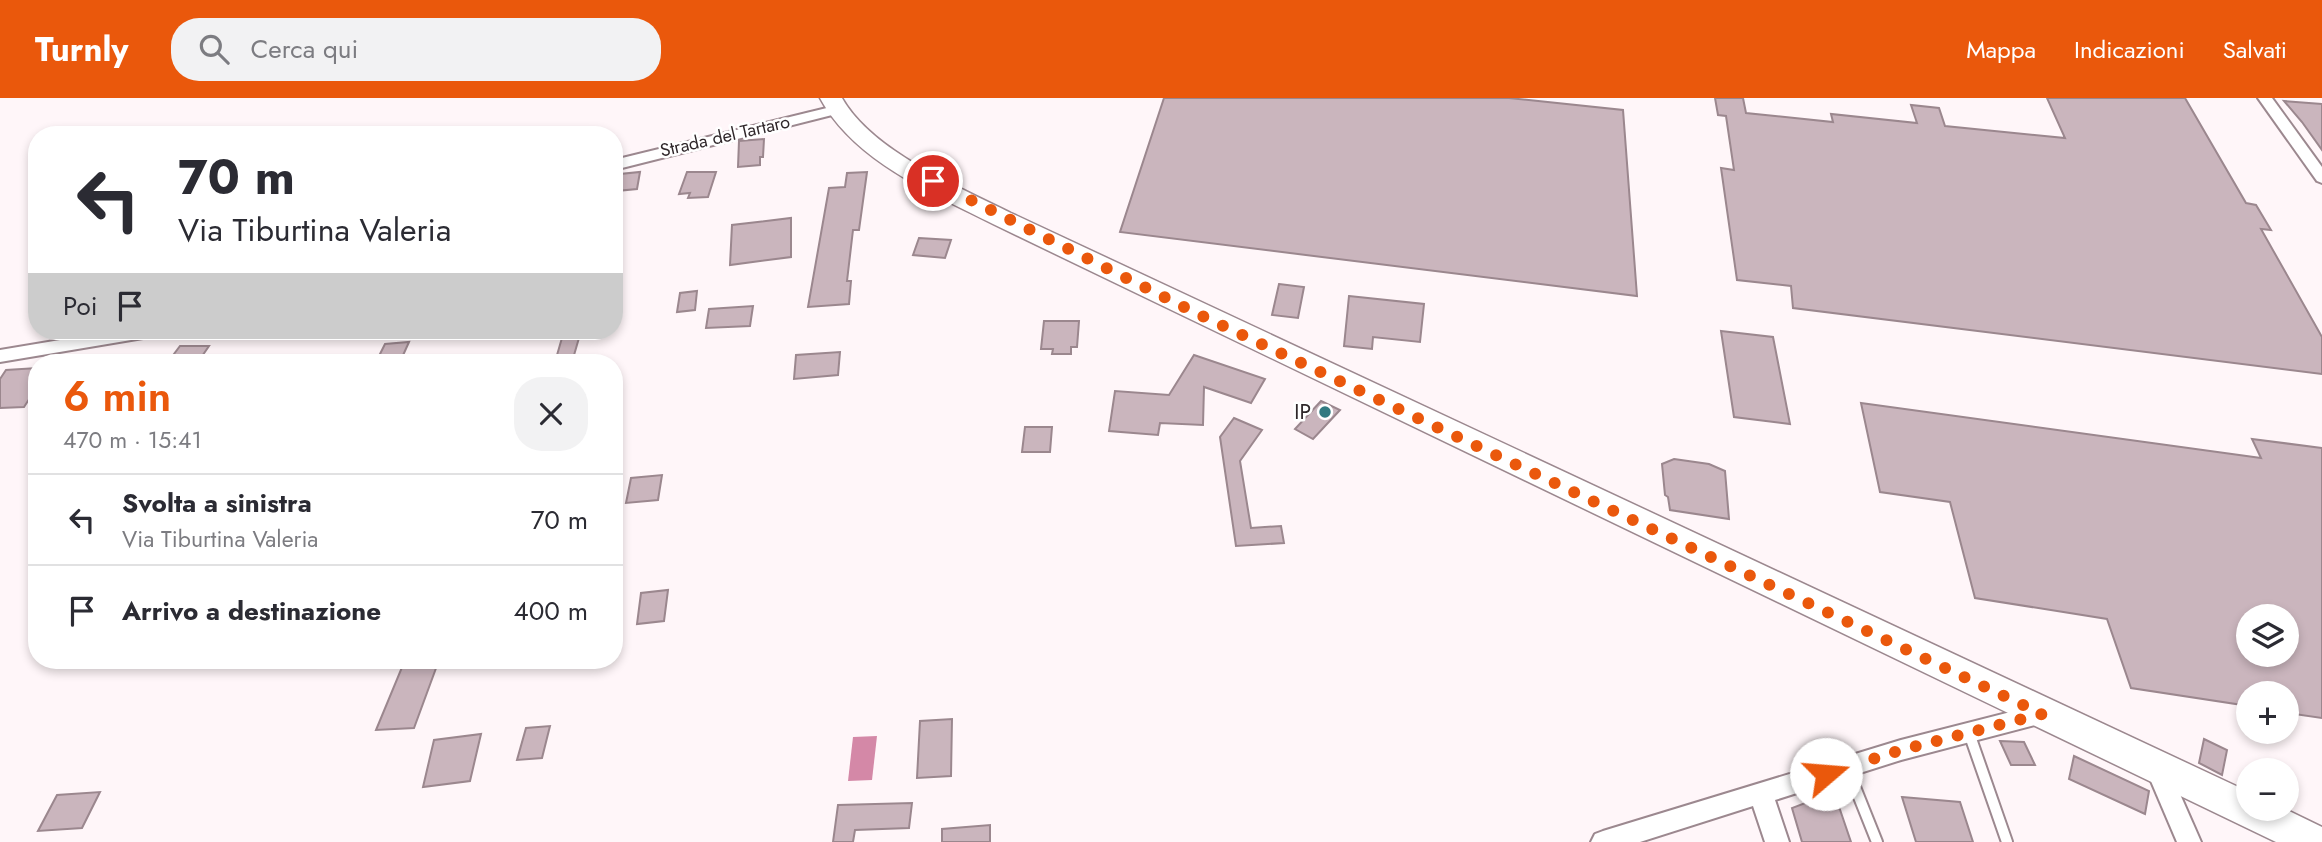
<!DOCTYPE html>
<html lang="it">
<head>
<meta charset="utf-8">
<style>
  :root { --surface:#fff; --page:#f2f2f3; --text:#2b2b33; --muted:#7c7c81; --line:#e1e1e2; --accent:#ea580c }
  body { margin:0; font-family:Jost,sans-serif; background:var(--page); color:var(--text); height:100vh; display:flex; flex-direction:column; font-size:26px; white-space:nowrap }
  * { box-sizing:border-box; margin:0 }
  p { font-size:23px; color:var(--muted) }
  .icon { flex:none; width:38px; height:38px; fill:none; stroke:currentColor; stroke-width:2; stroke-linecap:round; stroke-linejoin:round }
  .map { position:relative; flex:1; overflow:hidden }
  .side { position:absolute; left:28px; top:256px; width:595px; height:315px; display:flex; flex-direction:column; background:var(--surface); border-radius:28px; box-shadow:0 4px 10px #0003 }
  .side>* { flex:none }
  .guide { position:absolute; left:28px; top:28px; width:595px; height:214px; border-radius:28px; box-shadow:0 4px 10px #0003; background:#fff; color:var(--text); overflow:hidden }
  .fabs { position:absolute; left:2236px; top:506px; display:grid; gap:14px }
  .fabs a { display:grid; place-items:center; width:63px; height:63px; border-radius:50%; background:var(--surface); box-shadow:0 4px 10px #0003; font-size:35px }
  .pin { position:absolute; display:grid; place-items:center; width:60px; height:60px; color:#fff; margin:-30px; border:4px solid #fff; border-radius:50%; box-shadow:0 2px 7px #0007 }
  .me { position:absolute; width:77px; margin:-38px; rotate:72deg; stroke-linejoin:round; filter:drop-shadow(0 0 5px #0008) }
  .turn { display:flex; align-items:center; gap:24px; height:147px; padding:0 35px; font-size:32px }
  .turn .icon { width:91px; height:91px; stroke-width:2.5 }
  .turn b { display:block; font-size:49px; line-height:60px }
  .then { display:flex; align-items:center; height:66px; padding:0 35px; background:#0003; gap:14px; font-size:26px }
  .round { display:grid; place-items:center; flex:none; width:74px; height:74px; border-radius:28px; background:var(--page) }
  .head { display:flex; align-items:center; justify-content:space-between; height:119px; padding:0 35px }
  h1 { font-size:42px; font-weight:600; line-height:52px; color:var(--accent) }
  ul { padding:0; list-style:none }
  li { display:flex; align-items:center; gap:21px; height:91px; padding:0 35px; border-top:2px solid var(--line) }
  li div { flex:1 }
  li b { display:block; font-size:26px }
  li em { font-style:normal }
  header { display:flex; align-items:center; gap:42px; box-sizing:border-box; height:98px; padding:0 35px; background:var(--accent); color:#fff }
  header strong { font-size:33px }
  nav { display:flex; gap:38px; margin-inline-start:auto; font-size:24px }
  .search { width:490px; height:63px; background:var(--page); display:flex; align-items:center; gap:18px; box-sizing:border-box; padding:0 24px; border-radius:28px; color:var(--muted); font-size:26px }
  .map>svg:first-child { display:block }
  .water { fill:#d488a7 }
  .building { fill:#cab5bd; stroke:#9b878e; stroke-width:2; fill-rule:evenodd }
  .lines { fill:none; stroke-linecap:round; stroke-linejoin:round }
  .lane-casing { stroke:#9c888f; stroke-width:14 }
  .street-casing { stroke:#9c888f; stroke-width:4 }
  .primary-casing { stroke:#9c888f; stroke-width:3 }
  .lane { stroke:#fff; stroke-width:10 }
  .street { fill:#fff; fill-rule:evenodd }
  .primary { fill:#fff; fill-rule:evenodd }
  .route { stroke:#ea580c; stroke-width:12; stroke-dasharray:0 21.6 }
  .poi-dot { fill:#317a81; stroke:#fff; stroke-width:2.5 }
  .labels { text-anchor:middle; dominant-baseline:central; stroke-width:5; stroke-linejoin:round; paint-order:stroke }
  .far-street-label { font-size:18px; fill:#2f272a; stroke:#fff }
  .poi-label { font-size:21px; fill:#2f272a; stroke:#fff; text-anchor:end }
</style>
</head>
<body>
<header>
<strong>Turnly</strong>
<div class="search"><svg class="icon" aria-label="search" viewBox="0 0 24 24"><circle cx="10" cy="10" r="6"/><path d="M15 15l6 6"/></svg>Cerca qui</div>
<nav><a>Mappa</a><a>Indicazioni</a><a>Salvati</a></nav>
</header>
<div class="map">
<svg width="2322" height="744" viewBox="0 0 2322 744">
  <rect width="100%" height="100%" fill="#fff6f9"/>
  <!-- water -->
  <path class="water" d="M 877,638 L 872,682 L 848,683 L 853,639 Z"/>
  <!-- building -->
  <g class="building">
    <path d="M 1164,0 L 1509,0 L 1623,12 L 1637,198 L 1120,134 Z"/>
    <path d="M 1715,0 L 1743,0 L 1746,15 L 1833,24 L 1831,16 L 1917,25 L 1911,7 L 1939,10 L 1945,28 L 2065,40 L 2047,0 L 2185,0 L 2246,105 L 2256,107 L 2271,132 L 2261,131 L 2322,239 L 2322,276 L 1793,210 L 1791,188 L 1737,182 L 1721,70 L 1734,72 L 1726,18 L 1718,17 Z"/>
    <path d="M 2284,3 L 2322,6 L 2322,52 L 2302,24 Z"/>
    <path d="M 764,41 L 763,59 L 760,59 L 760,67 L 738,69 L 739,43 Z"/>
    <path d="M 640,74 L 637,91 L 616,93 L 620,76 Z"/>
    <path d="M 687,74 L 716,74 L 708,99 L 688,100 L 690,95 L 679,96 Z"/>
    <path d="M 867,74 L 859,132 L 853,132 L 847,183 L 851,183 L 849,206 L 808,209 L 829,90 L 845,89 L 847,75 Z"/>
    <path d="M 791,120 L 791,159 L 730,167 L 732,127 Z"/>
    <path d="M 919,140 L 951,142 L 945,160 L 913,157 Z"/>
    <path d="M 1279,186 L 1304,189 L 1298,220 L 1272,217 Z"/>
    <path d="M 697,193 L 695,212 L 677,214 L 680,195 Z"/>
    <path d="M 1349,198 L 1424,206 L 1420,244 L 1373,239 L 1372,251 L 1344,248 Z"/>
    <path d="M 753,208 L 750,228 L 706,230 L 709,211 Z"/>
    <path d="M 1044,223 L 1079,223 L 1077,249 L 1071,249 L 1071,256 L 1052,256 L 1053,251 L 1041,251 Z"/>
    <path d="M 564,233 L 581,233 L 572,264 L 555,264 Z"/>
    <path d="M 1721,233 L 1773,239 L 1790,326 L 1734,319 Z"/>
    <path d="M 409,244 L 400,264 L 376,264 L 385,246 Z"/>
    <path d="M 180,248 L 209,248 L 198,264 L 168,264 Z"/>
    <path d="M 840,254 L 838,277 L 794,281 L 796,257 Z"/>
    <path d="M 1194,257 L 1265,281 L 1251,305 L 1204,289 L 1203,327 L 1160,325 L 1158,337 L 1109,333 L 1115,293 L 1169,297 Z"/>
    <path d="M 37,270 L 37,289 L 24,309 L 0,310 L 0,281 L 6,272 Z"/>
    <path d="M 1321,303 L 1340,312 L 1313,341 L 1295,331 Z"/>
    <path d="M 1861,305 L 2261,360 L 2252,341 L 2322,350 L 2322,620 L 2287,615 L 2287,595 L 2249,595 L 2249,608 L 2131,590 L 2107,521 L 1975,500 L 1950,404 L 1880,394 ZM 2249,518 L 2287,518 L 2287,556 L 2249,556 Z"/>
    <path d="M 1234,320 L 1262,332 L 1240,363 L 1251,430 L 1281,428 L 1284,445 L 1236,448 L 1220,339 Z"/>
    <path d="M 1025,329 L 1052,329 L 1050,354 L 1022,354 Z"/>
    <path d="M 1674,361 L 1709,366 L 1725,373 L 1729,421 L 1670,412 L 1668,399 L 1665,397 L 1662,366 Z"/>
    <path d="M 662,377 L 658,402 L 626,405 L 631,380 Z"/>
    <path d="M 668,492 L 664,523 L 637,526 L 641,495 Z"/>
    <path d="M 405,562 L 439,562 L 414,630 L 376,632 Z"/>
    <path d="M 952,621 L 951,678 L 917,680 L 920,623 Z"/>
    <path d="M 550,628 L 542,660 L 517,662 L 526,630 Z"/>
    <path d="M 481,636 L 470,683 L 423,689 L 434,642 Z"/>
    <path d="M 2204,641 L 2227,652 L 2222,677 L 2199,665 Z"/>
    <path d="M 2000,643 L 2024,644 L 2035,667 L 2011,667 Z"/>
    <path d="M 2074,658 L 2149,693 L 2145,716 L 2069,681 Z"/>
    <path d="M 100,694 L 82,730 L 38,733 L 57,697 Z"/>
    <path d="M 1834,694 L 1851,744 L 1802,744 L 1792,710 Z"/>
    <path d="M 1902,699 L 1960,704 L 1973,744 L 1916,744 Z"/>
    <path d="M 912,705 L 909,730 L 855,732 L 853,744 L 833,744 L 838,707 Z"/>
    <path d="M 990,727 L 990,744 L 942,744 L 942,731 Z"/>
  </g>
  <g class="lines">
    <!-- lane casing -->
    <g class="lane-casing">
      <g id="lane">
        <path d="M 1969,635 L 2007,744"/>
        <path d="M 1847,669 L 1877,744"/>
      </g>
    </g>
    <!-- street casing -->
    <g class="street-casing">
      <g id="street">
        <path d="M 2258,0 L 2272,0 L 2322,69 L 2322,85 L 2317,83 Z"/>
        <path d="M 835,8 L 840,9 L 842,12 L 840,15 L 614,72 L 614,62 Z"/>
        <path d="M 114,233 L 158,233 L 149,239 L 0,264 L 0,252 Z"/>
        <path d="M 2042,606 L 2050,609 L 2053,616 L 2050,623 L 1901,662 L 1775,702 L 1789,744 L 1765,744 L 1753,708 L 1640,744 L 1591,744 L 1595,736 L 1603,733 L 1901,642 Z"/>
        <path d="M 2157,658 L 2165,662 L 2201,744 L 2177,744 L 2145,669 L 2149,662 Z"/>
      </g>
    </g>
    <!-- primary casing -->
    <g class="primary-casing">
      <path id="primary" d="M 820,0 L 842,0 C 872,53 957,88 1011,115 L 2249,694 L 2249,710 L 2283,710 L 2322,729 L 2322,744 L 2276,744 L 993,126 C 932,95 854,63 820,0 Z"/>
    </g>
    <!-- lane -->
    <use href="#lane" class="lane"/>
    <!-- street -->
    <use href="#street" class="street"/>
    <!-- primary -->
    <use href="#primary" class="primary"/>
  </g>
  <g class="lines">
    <!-- route -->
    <path class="route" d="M 933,83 L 1198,216 L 2042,616 L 1901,652 L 1826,676"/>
  </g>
  <!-- markers -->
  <circle class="poi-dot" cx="1325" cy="314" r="7"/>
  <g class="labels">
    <!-- far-street labels -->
    <g class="far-street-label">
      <text transform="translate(725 38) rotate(-13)">Strada del Tartaro</text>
    </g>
    <!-- poi labels -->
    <g class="poi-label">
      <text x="1311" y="314">IP</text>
    </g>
  </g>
</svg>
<div class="fabs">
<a><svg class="icon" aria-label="layers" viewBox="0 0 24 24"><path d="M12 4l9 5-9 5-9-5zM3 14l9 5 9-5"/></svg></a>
<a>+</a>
<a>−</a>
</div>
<div class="pin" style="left:933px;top:83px;background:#d93025"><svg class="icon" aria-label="arrive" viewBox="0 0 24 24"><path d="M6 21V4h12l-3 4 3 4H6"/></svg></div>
<svg class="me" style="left:1826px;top:676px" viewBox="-20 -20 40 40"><circle r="19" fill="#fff"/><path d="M0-13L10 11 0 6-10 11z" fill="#ea580c"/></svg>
<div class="guide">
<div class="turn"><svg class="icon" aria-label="left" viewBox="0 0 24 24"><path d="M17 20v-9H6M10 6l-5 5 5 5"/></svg><div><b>70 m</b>Via Tiburtina Valeria</div></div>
<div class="then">Poi<svg class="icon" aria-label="arrive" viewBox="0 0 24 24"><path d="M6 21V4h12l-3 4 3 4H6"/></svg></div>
</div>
<section class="side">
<div class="head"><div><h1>6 min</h1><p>470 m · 15:41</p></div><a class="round"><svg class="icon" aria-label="close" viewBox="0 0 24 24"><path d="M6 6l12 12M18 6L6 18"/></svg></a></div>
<ul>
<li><svg class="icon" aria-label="left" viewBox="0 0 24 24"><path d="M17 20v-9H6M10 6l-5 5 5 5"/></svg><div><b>Svolta a sinistra</b><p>Via Tiburtina Valeria</p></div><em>70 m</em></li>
<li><svg class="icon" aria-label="arrive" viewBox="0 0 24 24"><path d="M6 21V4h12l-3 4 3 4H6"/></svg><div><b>Arrivo a destinazione</b></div><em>400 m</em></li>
</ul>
</section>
</div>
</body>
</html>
